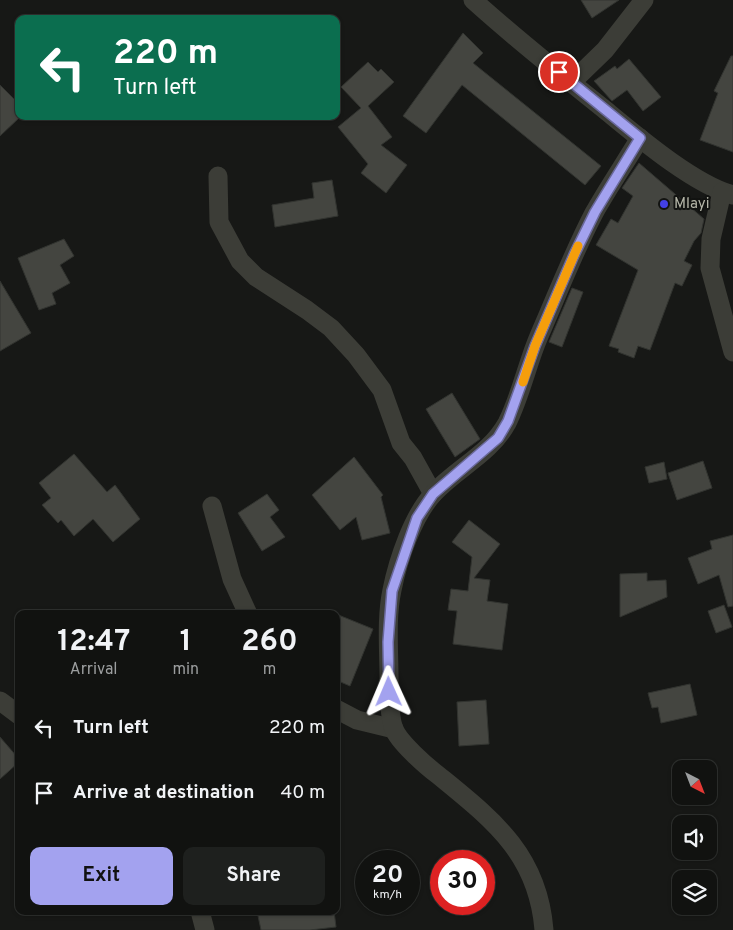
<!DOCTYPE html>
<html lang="en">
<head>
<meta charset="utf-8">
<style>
  :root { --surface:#111210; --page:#1e201e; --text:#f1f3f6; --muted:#9c9e9f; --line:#303230; --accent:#a3a2ef }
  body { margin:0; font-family:Overpass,sans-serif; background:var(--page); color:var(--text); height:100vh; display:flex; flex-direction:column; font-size:19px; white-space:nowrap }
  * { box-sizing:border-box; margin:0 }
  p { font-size:16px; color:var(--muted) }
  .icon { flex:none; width:28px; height:28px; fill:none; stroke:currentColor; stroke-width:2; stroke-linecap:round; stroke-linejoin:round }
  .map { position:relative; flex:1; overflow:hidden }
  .side { position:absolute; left:15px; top:610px; width:325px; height:305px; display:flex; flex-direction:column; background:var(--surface); border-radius:10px; box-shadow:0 1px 4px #0004,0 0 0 1px var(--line) }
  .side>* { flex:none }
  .guide { position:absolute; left:15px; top:15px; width:325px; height:105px; border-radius:10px; box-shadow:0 1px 4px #0004,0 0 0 1px var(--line); background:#0b6e4f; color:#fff; overflow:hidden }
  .needle { width:32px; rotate:138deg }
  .fabs { position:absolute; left:672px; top:760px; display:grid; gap:10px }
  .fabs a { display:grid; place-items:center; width:45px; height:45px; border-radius:10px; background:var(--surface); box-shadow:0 1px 4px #0004,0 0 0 1px var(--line); font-size:25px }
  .speed { position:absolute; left:355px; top:850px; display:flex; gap:10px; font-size:25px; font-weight:700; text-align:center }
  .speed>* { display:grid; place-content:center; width:65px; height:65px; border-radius:50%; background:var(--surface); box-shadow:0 1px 4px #0004,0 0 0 1px var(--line); line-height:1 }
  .speed small { font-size:12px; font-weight:400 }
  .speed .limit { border:8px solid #d22; background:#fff; color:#111 }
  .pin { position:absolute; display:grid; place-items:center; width:42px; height:42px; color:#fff; margin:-21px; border:2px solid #fff; border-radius:50%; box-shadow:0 1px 5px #0007 }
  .me { position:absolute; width:55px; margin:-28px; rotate:359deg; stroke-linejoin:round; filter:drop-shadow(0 0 4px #0008) }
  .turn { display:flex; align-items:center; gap:18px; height:105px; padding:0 15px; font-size:22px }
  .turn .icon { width:65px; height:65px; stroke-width:2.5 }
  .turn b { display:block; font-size:35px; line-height:42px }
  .eta { display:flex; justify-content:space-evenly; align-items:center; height:85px; text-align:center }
  .eta b { font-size:30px; font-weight:700; line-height:35px }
  .button { display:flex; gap:10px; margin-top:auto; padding:10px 15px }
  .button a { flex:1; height:58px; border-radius:10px; background:var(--accent); color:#111; font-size:20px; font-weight:700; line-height:58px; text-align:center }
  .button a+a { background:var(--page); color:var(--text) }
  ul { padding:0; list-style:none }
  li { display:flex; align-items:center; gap:15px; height:65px; padding:0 15px }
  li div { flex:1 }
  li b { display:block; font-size:19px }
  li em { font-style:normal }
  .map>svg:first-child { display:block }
  .building { fill:#444540; stroke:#323430 }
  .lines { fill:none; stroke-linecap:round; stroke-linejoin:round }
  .minor { stroke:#3c3d37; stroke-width:19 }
  .route-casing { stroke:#6a699b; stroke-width:12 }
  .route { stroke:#a3a2ef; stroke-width:9 }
  .slow { stroke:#f59e0b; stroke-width:9 }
  .poi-dot { fill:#4340e6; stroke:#121311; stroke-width:2 }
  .labels { text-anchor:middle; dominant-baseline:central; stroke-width:4; stroke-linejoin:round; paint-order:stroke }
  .poi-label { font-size:15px; fill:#b6b7a9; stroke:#121311; text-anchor:start }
</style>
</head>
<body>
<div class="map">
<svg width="733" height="930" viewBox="0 0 733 930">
  <rect width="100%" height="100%" fill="#171816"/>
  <!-- building -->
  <g class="building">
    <path d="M 581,0 L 619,0 L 592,18 Z"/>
    <path d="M 463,33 L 483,53 L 473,63 L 601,166 L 585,185 L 462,85 L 426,133 L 403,116 Z"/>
    <path d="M 731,56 L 733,56 L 733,152 L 700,140 L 718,93 L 714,91 Z"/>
    <path d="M 629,59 L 661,97 L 643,111 L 627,90 L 612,101 L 594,81 L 615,66 L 617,69 Z"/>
    <path d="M 368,62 L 378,72 L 381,69 L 394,82 L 368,106 L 392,137 L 381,145 L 407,165 L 386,193 L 361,173 L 368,164 L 338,127 L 361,108 L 341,87 Z"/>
    <path d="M 0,85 L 19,104 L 19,118 L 0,136 Z"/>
    <path d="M 639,163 L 704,219 L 701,233 L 694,241 L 684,261 L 692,265 L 682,286 L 675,283 L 650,350 L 638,346 L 634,358 L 618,352 L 619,349 L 609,346 L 638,270 L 596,245 L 611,219 L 618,223 L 633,196 L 622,188 Z"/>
    <path d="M 332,180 L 338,216 L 275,227 L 272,205 L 314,198 L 312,183 Z"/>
    <path d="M 64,239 L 74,256 L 60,265 L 70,283 L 52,293 L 56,304 L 39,310 L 18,258 Z"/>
    <path d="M 0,281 L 31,333 L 0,351 Z"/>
    <path d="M 572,288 L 583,292 L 562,347 L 549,342 Z"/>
    <path d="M 452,393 L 480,439 L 455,457 L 426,409 Z"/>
    <path d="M 74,454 L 107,492 L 115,485 L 140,519 L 113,542 L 93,519 L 74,536 L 61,520 L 58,523 L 42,505 L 51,498 L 39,483 Z"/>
    <path d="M 354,457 L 383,495 L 381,497 L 390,533 L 362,540 L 356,517 L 340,530 L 312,495 Z"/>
    <path d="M 703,461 L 712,488 L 677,500 L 668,473 Z"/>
    <path d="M 664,462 L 667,479 L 649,483 L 645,467 Z"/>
    <path d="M 267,494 L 279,510 L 270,517 L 285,537 L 262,551 L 238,513 Z"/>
    <path d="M 469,520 L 500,544 L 474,578 L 490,580 L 487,601 L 508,604 L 502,650 L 453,644 L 457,611 L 448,610 L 451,589 L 468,591 L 472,557 L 452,542 Z"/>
    <path d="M 733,535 L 733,606 L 728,607 L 719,575 L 698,584 L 688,558 L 712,549 L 710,541 Z"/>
    <path d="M 647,573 L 647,581 L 666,580 L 667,597 L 620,617 L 620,574 Z"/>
    <path d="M 724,605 L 732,627 L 716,633 L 708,611 Z"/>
    <path d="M 336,614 L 373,629 L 350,686 L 336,680 Z"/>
    <path d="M 690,684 L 697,715 L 661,723 L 658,707 L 652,708 L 648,693 Z"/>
    <path d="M 486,700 L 489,744 L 459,746 L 457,702 Z"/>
    <path d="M 0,737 L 19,759 L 19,762 L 0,779 Z"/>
    <path d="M 257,911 L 334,911 L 336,927 L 310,930 L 261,930 Z"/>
  </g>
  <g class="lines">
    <!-- minor -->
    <g class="minor">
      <path d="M 473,0 C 515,38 560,74 604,109 C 637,136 693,184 733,195"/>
      <path d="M 571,83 L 605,50 L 644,0"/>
      <path d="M 218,176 L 219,222 L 240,261 L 256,277 L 307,310 L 331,328 L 356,355 L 382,390 L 401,443 L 413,458 L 433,494"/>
      <path d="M 722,192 L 711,239 L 710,268 L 733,352"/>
      <path d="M 212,506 L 232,579 L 248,614"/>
      <path d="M 0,701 L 19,715"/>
      <path d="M 336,709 L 357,720 L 394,729"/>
      <path d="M 200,911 L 205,930"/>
      <path d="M 544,930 C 538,854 493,820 438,775 C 426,766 399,742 394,729 C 389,717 389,691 389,678 C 389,650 386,618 392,590 C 398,560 413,515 434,493 C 457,468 490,454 507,423 C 521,395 527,364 539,336 C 557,295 573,253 594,213 C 608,188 625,163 640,138"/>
    </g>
  </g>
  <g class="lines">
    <!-- route casing -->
    <g class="route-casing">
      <path id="route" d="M 389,692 L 388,642 L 392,591 L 417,518 L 433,494 L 498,438 L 508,421 L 535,346 L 574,255 L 595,212 L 640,138 L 559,72"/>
    </g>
    <!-- route -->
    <use href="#route" class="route"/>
    <!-- slow -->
    <path class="slow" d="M 523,382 L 535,346 L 578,246"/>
  </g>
  <!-- markers -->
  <circle class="poi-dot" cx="664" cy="204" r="5"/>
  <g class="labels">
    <!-- poi labels -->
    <g class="poi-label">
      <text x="674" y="204">Mlayi</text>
    </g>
  </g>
</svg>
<div class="fabs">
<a><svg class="needle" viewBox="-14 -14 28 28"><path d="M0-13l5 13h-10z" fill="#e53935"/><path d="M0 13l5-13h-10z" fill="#9c9e9f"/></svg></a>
<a><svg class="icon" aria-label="sound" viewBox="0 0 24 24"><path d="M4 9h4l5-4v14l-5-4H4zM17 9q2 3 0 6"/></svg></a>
<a><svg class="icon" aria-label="layers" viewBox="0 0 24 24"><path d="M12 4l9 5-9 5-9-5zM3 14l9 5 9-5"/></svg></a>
</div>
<div class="speed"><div>20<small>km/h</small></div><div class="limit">30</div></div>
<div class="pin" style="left:559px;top:72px;background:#d93025"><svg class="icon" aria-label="arrive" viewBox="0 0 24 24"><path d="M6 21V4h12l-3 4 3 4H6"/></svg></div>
<svg class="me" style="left:389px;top:692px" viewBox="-20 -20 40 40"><path d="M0-17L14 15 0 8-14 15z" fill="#a3a2ef" stroke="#fff" stroke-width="4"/></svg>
<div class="guide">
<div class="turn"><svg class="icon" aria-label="left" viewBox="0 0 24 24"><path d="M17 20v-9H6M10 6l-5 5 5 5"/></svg><div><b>220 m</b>Turn left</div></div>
</div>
<section class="side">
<div class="eta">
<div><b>12:47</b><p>Arrival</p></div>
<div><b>1</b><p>min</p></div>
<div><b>260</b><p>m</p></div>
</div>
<ul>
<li><svg class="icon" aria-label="left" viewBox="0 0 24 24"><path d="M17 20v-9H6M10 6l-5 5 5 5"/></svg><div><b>Turn left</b></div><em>220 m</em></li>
<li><svg class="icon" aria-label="arrive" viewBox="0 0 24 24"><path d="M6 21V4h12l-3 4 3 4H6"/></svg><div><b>Arrive at destination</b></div><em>40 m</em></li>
</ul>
<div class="button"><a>Exit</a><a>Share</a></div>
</section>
</div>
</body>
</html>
